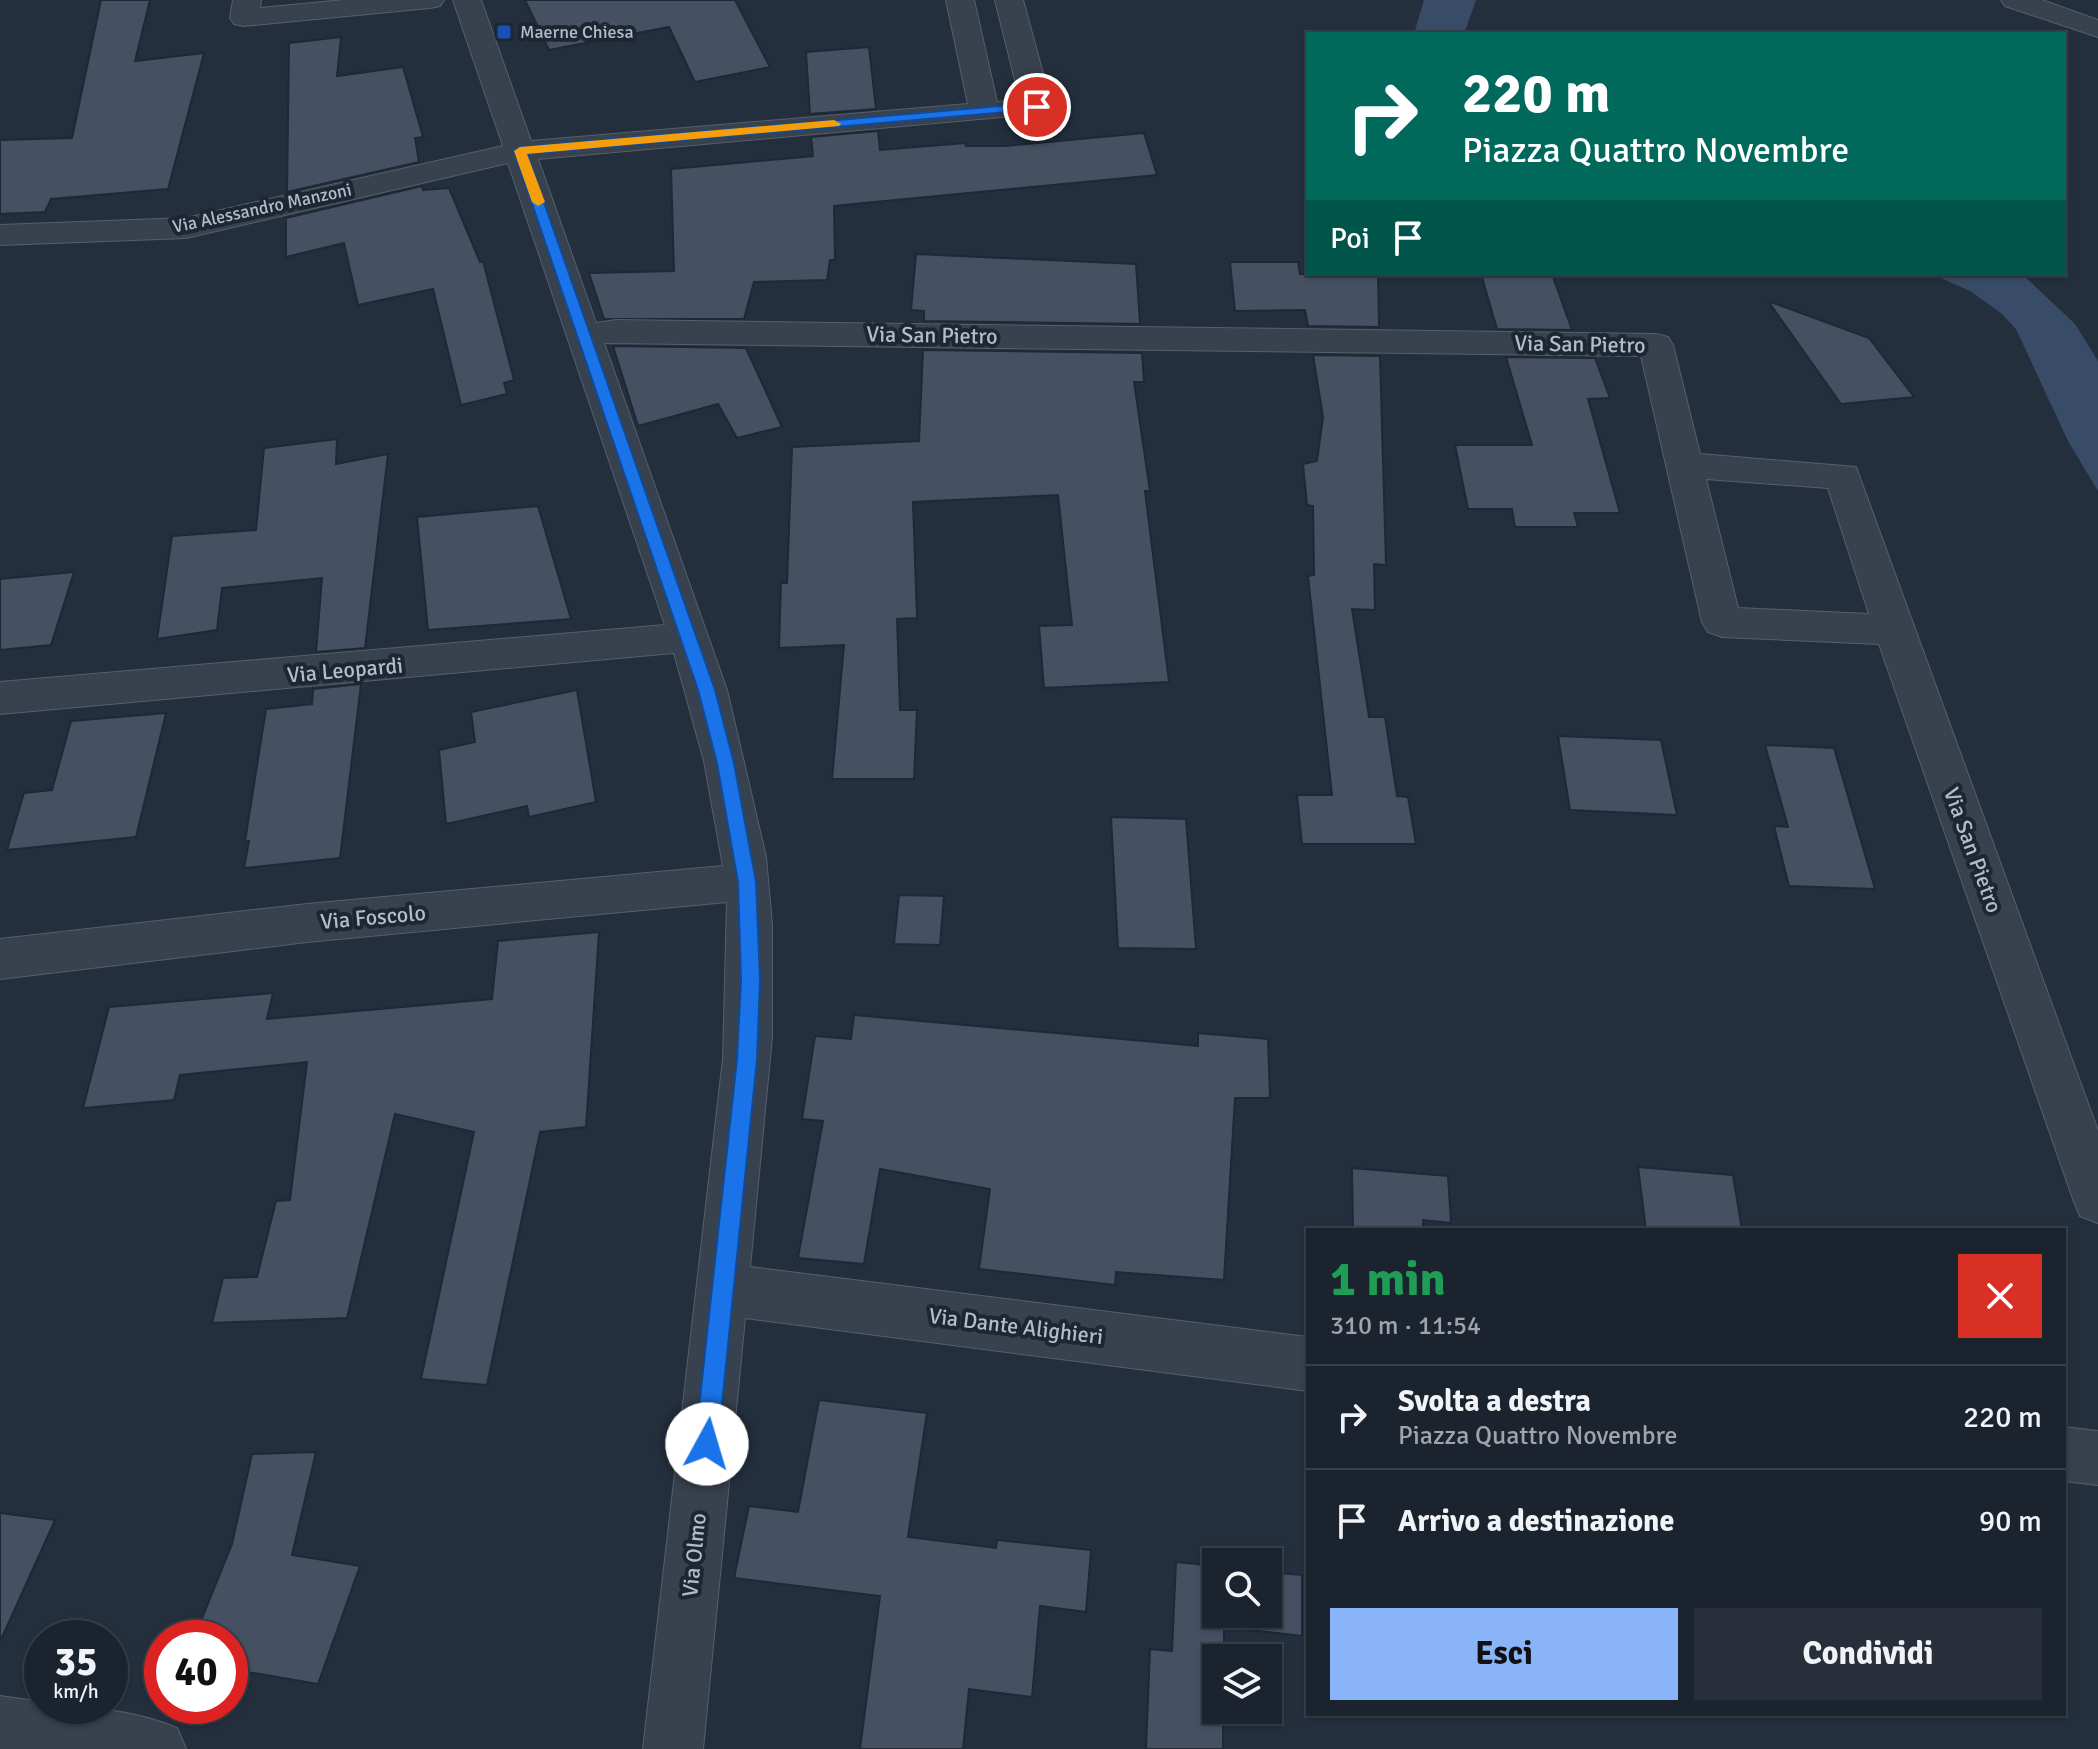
<!DOCTYPE html>
<html lang="it">
<head>
<meta charset="utf-8">
<style>
  :root { --surface:#1b232e; --page:#282f3a; --text:#f1f3f6; --muted:#a0a4aa; --line:#39404a; --accent:#8ab4f8 }
  body { margin:0; font-family:Signika,sans-serif; background:var(--page); color:var(--text); height:100vh; display:flex; flex-direction:column; font-size:30px; white-space:nowrap }
  * { box-sizing:border-box; margin:0 }
  p { font-size:26px; color:var(--muted) }
  .icon { flex:none; width:44px; height:44px; fill:none; stroke:currentColor; stroke-width:2; stroke-linecap:round; stroke-linejoin:round }
  .map { position:relative; flex:1; overflow:hidden }
  .drawer { position:absolute; left:1306px; top:1228px; width:760px; height:488px; display:flex; flex-direction:column; background:var(--surface); border-radius:0px; box-shadow:0 2px 6px #0004,0 0 0 2px var(--line) }
  .drawer>* { flex:none }
  .top-card { position:absolute; left:1306px; top:32px; width:760px; height:244px; border-radius:0px; box-shadow:0 2px 6px #0004,0 0 0 2px var(--line); background:#00695c; color:#fff; overflow:hidden }
  .fabs { position:absolute; left:1202px; top:1548px; display:grid; gap:16px }
  .fabs a { display:grid; place-items:center; width:80px; height:80px; border-radius:0px; background:var(--surface); box-shadow:0 2px 6px #0004,0 0 0 2px var(--line); font-size:40px }
  .speed { position:absolute; left:24px; top:1620px; display:flex; gap:16px; font-size:40px; font-weight:700; text-align:center }
  .speed>* { display:grid; place-content:center; width:104px; height:104px; border-radius:50%; background:var(--surface); box-shadow:0 2px 6px #0004,0 0 0 2px var(--line); line-height:1 }
  .speed small { font-size:20px; font-weight:400 }
  .speed .limit { border:12px solid #d22; background:#fff; color:#111 }
  .pin { position:absolute; display:grid; place-items:center; width:68px; height:68px; color:#fff; margin:-34px; border:4px solid #fff; border-radius:50%; box-shadow:0 2px 8px #0007 }
  .me { position:absolute; width:88px; margin:-44px; rotate:6deg; stroke-linejoin:round; filter:drop-shadow(0 0 6px #0008) }
  .turn { display:flex; align-items:center; gap:28px; height:168px; padding:0 24px; font-size:36px }
  .turn .icon { width:104px; height:104px; stroke-width:2.5 }
  .turn b { display:block; font-size:56px; line-height:68px }
  .then { display:flex; align-items:center; height:76px; padding:0 24px; background:#0003; gap:16px; font-size:30px }
  .round { display:grid; place-items:center; flex:none; width:84px; height:84px; border-radius:0px; background:var(--page) }
  .overview { display:flex; align-items:center; justify-content:space-between; height:136px; padding:0 24px }
  h1 { font-size:48px; font-weight:800; line-height:60px; color:#1e9e55 }
  .action { display:flex; gap:16px; margin-top:auto; padding:16px 24px }
  .action a { flex:1; height:92px; border-radius:0px; background:var(--accent); color:#111; font-size:32px; font-weight:800; line-height:92px; text-align:center }
  .action a+a { background:var(--page); color:var(--text) }
  ul { padding:0; list-style:none }
  li { display:flex; align-items:center; gap:24px; height:104px; padding:0 24px; border-top:2px solid var(--line) }
  li div { flex:1 }
  li b { display:block; font-size:30px }
  li em { font-style:normal }
  .map>svg:first-child { display:block }
  .water { fill:#394c67 }
  .building { fill:#455162; stroke:#1f2835; stroke-width:2 }
  .lines { fill:none; stroke-linecap:round; stroke-linejoin:round }
  .minor-casing { stroke:#565f6c; stroke-width:2 }
  .minor { fill:#38414e; fill-rule:evenodd }
  .route { fill:#1a73e8; stroke:#114b97; stroke-width:2 }
  .slow { fill:#f59e0b }
  .transit-dot { fill:#1a4fb4; stroke:#1d2633; stroke-width:3 }
  .labels { text-anchor:middle; dominant-baseline:central; stroke-width:8; stroke-linejoin:round; paint-order:stroke }
  .far-poi-label { font-size:18px; fill:#b4bcc9; stroke:#1d2633; text-anchor:start }
  .far-street-label { font-size:18px; fill:#b4bcc9; stroke:#1d2633 }
  .street-label { font-size:22px; fill:#b4bcc9; stroke:#1d2633 }
</style>
</head>
<body>
<div class="map">
<svg width="2098" height="1749" viewBox="0 0 2098 1749">
  <rect width="100%" height="100%" fill="#242f3e"/>
  <!-- water -->
  <g class="water">
    <path d="M 1424,0 L 1476,0 L 1464,34 L 1414,34 Z"/>
    <path d="M 1932,274 L 2022,274 L 2075,324 L 2098,361 L 2098,491 L 2068,441 L 2016,329 L 2001,313 L 1970,291 Z"/>
  </g>
  <!-- building -->
  <g class="building">
    <path d="M 101,0 L 150,0 L 135,61 L 204,53 L 168,189 L 51,199 L 45,212 L 0,214 L 0,140 L 72,138 Z"/>
    <path d="M 525,0 L 735,0 L 770,67 L 695,82 L 669,27 L 549,50 Z"/>
    <path d="M 341,37 L 337,76 L 403,67 L 423,137 L 415,138 L 419,162 L 287,192 L 289,43 Z"/>
    <path d="M 869,47 L 876,109 L 810,114 L 806,52 Z"/>
    <path d="M 878,131 L 880,150 L 965,143 L 966,146 L 1004,146 L 1144,133 L 1157,175 L 834,206 L 835,260 L 830,260 L 827,280 L 754,282 L 744,319 L 604,319 L 589,273 L 674,271 L 671,169 L 813,156 L 811,137 Z"/>
    <path d="M 422,186 L 423,190 L 449,188 L 480,262 L 483,261 L 514,380 L 504,383 L 507,394 L 461,405 L 433,289 L 358,305 L 344,243 L 286,257 L 286,218 Z"/>
    <path d="M 916,254 L 1136,264 L 1140,324 L 924,321 L 924,311 L 911,310 Z"/>
    <path d="M 1230,262 L 1298,262 L 1300,274 L 1378,274 L 1379,327 L 1308,326 L 1305,310 L 1235,311 Z"/>
    <path d="M 1481,274 L 1552,274 L 1572,330 L 1497,329 Z"/>
    <path d="M 1768,301 L 1869,338 L 1914,397 L 1841,404 Z"/>
    <path d="M 613,346 L 746,348 L 782,427 L 737,438 L 718,404 L 638,426 Z"/>
    <path d="M 923,350 L 1142,353 L 1144,382 L 1134,382 L 1150,491 L 1145,491 L 1169,682 L 1044,688 L 1039,626 L 1072,625 L 1058,495 L 913,502 L 917,618 L 897,619 L 900,710 L 917,710 L 914,779 L 832,779 L 844,645 L 779,648 L 781,583 L 787,583 L 792,447 L 919,441 Z"/>
    <path d="M 1313,355 L 1380,356 L 1386,565 L 1374,564 L 1375,610 L 1352,609 L 1369,717 L 1385,717 L 1397,796 L 1408,797 L 1416,844 L 1302,844 L 1297,795 L 1332,795 L 1308,576 L 1314,575 L 1313,506 L 1307,505 L 1303,464 L 1317,461 L 1323,417 Z"/>
    <path d="M 1506,357 L 1595,358 L 1610,398 L 1588,399 L 1620,513 L 1574,513 L 1578,527 L 1515,527 L 1512,509 L 1468,509 L 1455,445 L 1532,445 Z"/>
    <path d="M 337,439 L 336,464 L 388,454 L 365,648 L 316,652 L 322,578 L 222,588 L 217,630 L 157,639 L 172,536 L 256,530 L 264,448 Z"/>
    <path d="M 538,506 L 571,619 L 428,630 L 417,517 Z"/>
    <path d="M 74,572 L 51,645 L 0,650 L 0,579 Z"/>
    <path d="M 361,684 L 340,858 L 244,868 L 249,841 L 245,841 L 266,709 L 312,704 L 313,689 Z"/>
    <path d="M 577,690 L 596,802 L 529,817 L 527,806 L 446,824 L 439,750 L 475,742 L 471,712 Z"/>
    <path d="M 166,713 L 136,837 L 7,850 L 24,793 L 52,790 L 71,721 Z"/>
    <path d="M 1558,736 L 1661,740 L 1677,815 L 1570,810 Z"/>
    <path d="M 1765,745 L 1834,748 L 1875,889 L 1789,886 L 1774,826 L 1788,827 Z"/>
    <path d="M 1111,817 L 1186,819 L 1196,949 L 1118,948 Z"/>
    <path d="M 899,895 L 944,896 L 940,945 L 894,944 Z"/>
    <path d="M 599,932 L 586,1127 L 540,1132 L 487,1385 L 421,1379 L 474,1132 L 395,1114 L 347,1318 L 212,1323 L 223,1278 L 257,1277 L 276,1201 L 290,1200 L 307,1062 L 180,1075 L 174,1100 L 83,1108 L 109,1007 L 273,993 L 267,1019 L 492,999 L 498,941 Z"/>
    <path d="M 854,1015 L 1198,1046 L 1198,1033 L 1268,1039 L 1270,1098 L 1235,1098 L 1224,1280 L 1116,1272 L 1115,1285 L 979,1269 L 990,1189 L 880,1169 L 864,1264 L 798,1258 L 823,1121 L 802,1119 L 815,1036 L 851,1039 Z"/>
    <path d="M 1638,1167 L 1733,1175 L 1742,1230 L 1646,1230 Z"/>
    <path d="M 1352,1168 L 1448,1176 L 1451,1223 L 1423,1220 L 1423,1230 L 1353,1230 Z"/>
    <path d="M 819,1400 L 927,1413 L 908,1537 L 996,1548 L 997,1540 L 1091,1550 L 1086,1612 L 1040,1606 L 1032,1697 L 969,1689 L 963,1749 L 860,1749 L 880,1596 L 734,1578 L 749,1506 L 798,1512 Z"/>
    <path d="M 316,1452 L 292,1555 L 360,1566 L 318,1684 L 230,1669 L 230,1638 L 194,1638 L 232,1544 L 252,1454 Z"/>
    <path d="M 0,1513 L 55,1520 L 0,1642 Z"/>
    <path d="M 1176,1562 L 1216,1566 L 1216,1614 L 1268,1614 L 1268,1572 L 1302,1575 L 1302,1636 L 1224,1627 L 1224,1658 L 1216,1658 L 1216,1710 L 1223,1710 L 1223,1749 L 1146,1749 L 1150,1649 L 1172,1651 Z"/>
  </g>
  <g class="lines">
    <!-- minor casing -->
    <g class="minor-casing">
      <g id="minor">
        <path d="M 233,0 L 261,0 L 260,8 L 344,0 L 444,0 L 440,6 L 430,8 L 244,26 L 234,24 L 230,18 Z"/>
        <path d="M 453,0 L 481,0 L 531,141 L 968,104 L 946,0 L 974,0 L 997,102 L 1020,100 L 995,0 L 1023,0 L 1052,107 L 1047,113 L 538,159 L 596,323 L 616,320 L 1656,334 L 1668,337 L 1673,345 L 1700,454 L 1856,467 L 2098,1131 L 2098,1223 L 2080,1216 L 2073,1199 L 1879,644 L 1722,637 L 1708,632 L 1702,622 L 1641,356 L 604,343 L 727,690 L 766,857 L 772,925 L 772,1037 L 750,1267 L 1308,1337 L 1308,1391 L 745,1318 L 703,1749 L 643,1749 L 723,1059 L 727,902 L 307,942 L 0,979 L 0,939 L 307,904 L 723,866 L 704,761 L 674,653 L 0,714 L 0,682 L 665,625 L 508,163 L 186,238 L 0,245 L 0,225 L 186,218 L 503,146 ZM 1706,479 L 1828,488 L 1869,614 L 1738,608 Z"/>
        <path d="M 2001,0 L 2042,0 L 2098,20 L 2098,37 L 2005,6 Z"/>
        <path d="M 2064,1427 L 2098,1431 L 2098,1485 L 2064,1481 Z"/>
        <path d="M 0,1696 L 42,1702 L 42,1706 C 86,1706 137,1711 177,1728 L 186,1749 L 0,1749 Z"/>
      </g>
    </g>
    <!-- minor -->
    <use href="#minor" class="minor"/>
  </g>
  <!-- route -->
  <path class="route" d="M 1037,103 L 1043,107 L 1042,109 L 527,154 L 715,690 L 734,763 L 756,882 L 760,980 L 757,1059 L 718,1444 L 715,1452 L 707,1455 L 699,1452 L 695,1444 L 737,1059 L 741,980 L 738,882 L 717,763 L 698,690 L 514,151 L 520,147 Z"/>
  <!-- slow -->
  <path class="slow" d="M 834,120 L 841,124 L 839,126 L 527,154 L 545,202 L 538,206 L 532,202 L 514,151 L 520,147 Z"/>
  <!-- markers -->
  <rect class="transit-dot" x="496" y="24" width="16" height="16" rx="4"/>
  <g class="labels">
    <!-- far-poi labels -->
    <g class="far-poi-label">
      <text x="520" y="32">Maerne Chiesa</text>
    </g>
    <!-- far-street labels -->
    <g class="far-street-label">
      <text transform="translate(262 208) rotate(-12)">Via Alessandro Manzoni</text>
    </g>
    <!-- street labels -->
    <g class="street-label">
      <text transform="translate(932 335) rotate(1)">Via San Pietro</text>
      <text transform="translate(1580 344) rotate(1)">Via San Pietro</text>
      <text transform="translate(345 670) rotate(-5)">Via Leopardi</text>
      <text transform="translate(1973 850) rotate(70)">Via San Pietro</text>
      <text transform="translate(373 917) rotate(-5)">Via Foscolo</text>
      <text transform="translate(1016 1326) rotate(7)">Via Dante Alighieri</text>
      <text transform="translate(694 1555) rotate(-84)">Via Olmo</text>
    </g>
  </g>
</svg>
<div class="fabs">
<a><svg class="icon" aria-label="search" viewBox="0 0 24 24"><circle cx="10" cy="10" r="6"/><path d="M15 15l6 6"/></svg></a>
<a><svg class="icon" aria-label="layers" viewBox="0 0 24 24"><path d="M12 4l9 5-9 5-9-5zM3 14l9 5 9-5"/></svg></a>
</div>
<div class="speed"><div>35<small>km/h</small></div><div class="limit">40</div></div>
<div class="pin" style="left:1037px;top:107px;background:#d93025"><svg class="icon" aria-label="arrive" viewBox="0 0 24 24"><path d="M6 21V4h12l-3 4 3 4H6"/></svg></div>
<svg class="me" style="left:707px;top:1444px" viewBox="-20 -20 40 40"><circle r="19" fill="#fff"/><path d="M0-13L10 11 0 6-10 11z" fill="#1a73e8"/></svg>
<div class="top-card">
<div class="turn"><svg class="icon" aria-label="right" viewBox="0 0 24 24"><path d="M7 20v-9h11M14 6l5 5-5 5"/></svg><div><b>220 m</b>Piazza Quattro Novembre</div></div>
<div class="then">Poi<svg class="icon" aria-label="arrive" viewBox="0 0 24 24"><path d="M6 21V4h12l-3 4 3 4H6"/></svg></div>
</div>
<section class="drawer">
<div class="overview"><div><h1>1 min</h1><p>310 m · 11:54</p></div><a class="round" style="background:#d93025;color:#fff"><svg class="icon" aria-label="close" viewBox="0 0 24 24"><path d="M6 6l12 12M18 6L6 18"/></svg></a></div>
<ul>
<li><svg class="icon" aria-label="right" viewBox="0 0 24 24"><path d="M7 20v-9h11M14 6l5 5-5 5"/></svg><div><b>Svolta a destra</b><p>Piazza Quattro Novembre</p></div><em>220 m</em></li>
<li><svg class="icon" aria-label="arrive" viewBox="0 0 24 24"><path d="M6 21V4h12l-3 4 3 4H6"/></svg><div><b>Arrivo a destinazione</b></div><em>90 m</em></li>
</ul>
<div class="action"><a>Esci</a><a>Condividi</a></div>
</section>
</div>
</body>
</html>
